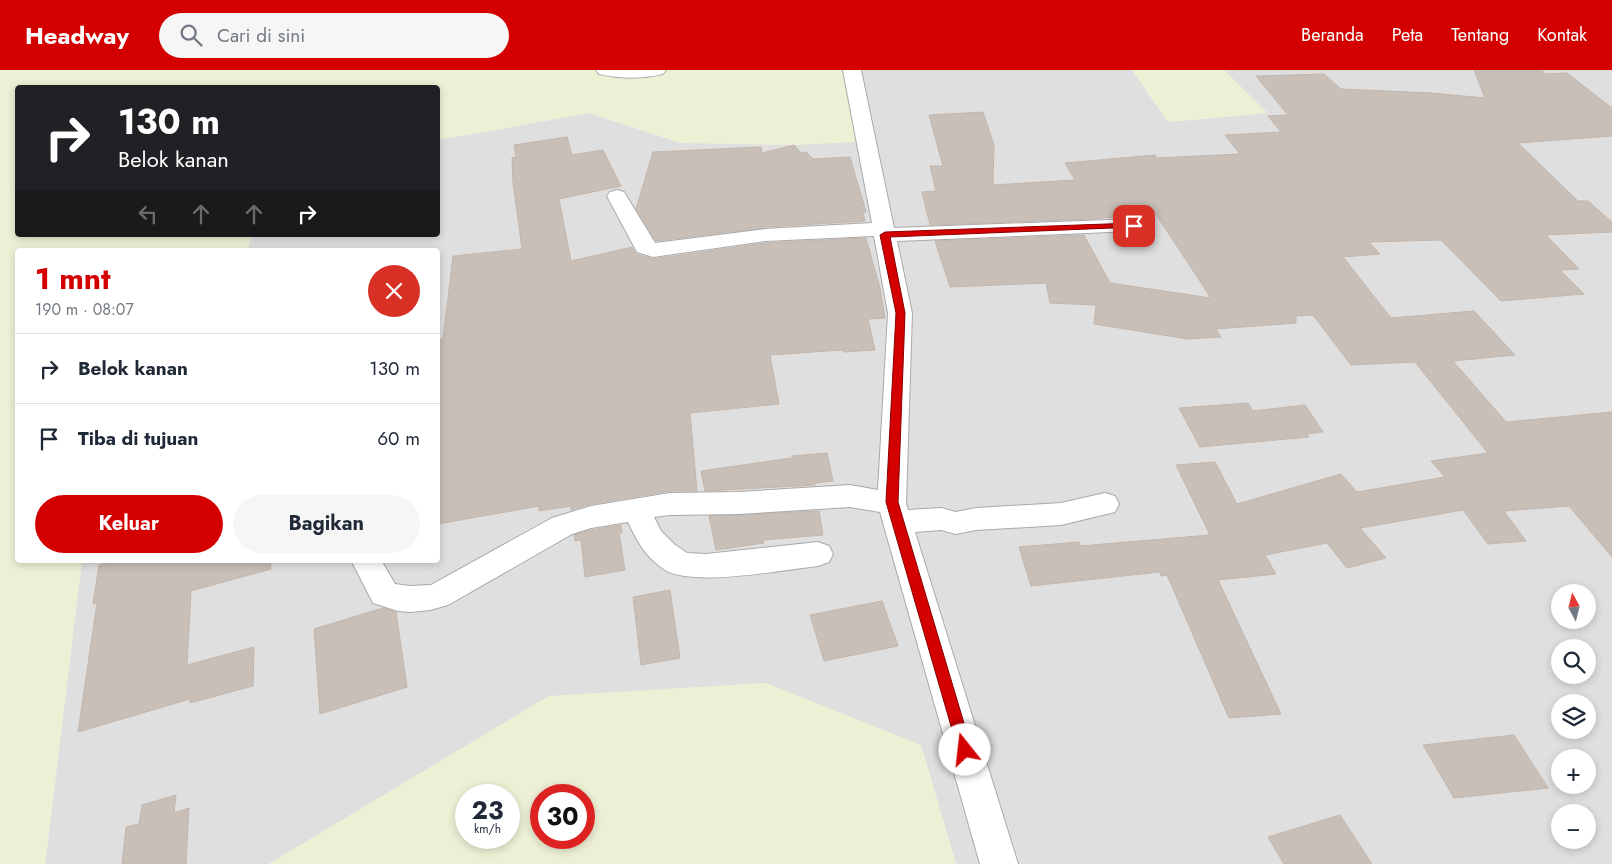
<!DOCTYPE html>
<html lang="id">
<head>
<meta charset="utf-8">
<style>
  :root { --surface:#fff; --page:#f6f6f7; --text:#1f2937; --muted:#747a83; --line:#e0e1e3; --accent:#d40000 }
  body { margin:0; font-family:Jost,sans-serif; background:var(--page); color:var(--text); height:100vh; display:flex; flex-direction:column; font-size:19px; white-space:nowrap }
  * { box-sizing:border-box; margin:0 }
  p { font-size:16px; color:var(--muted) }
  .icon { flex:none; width:28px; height:28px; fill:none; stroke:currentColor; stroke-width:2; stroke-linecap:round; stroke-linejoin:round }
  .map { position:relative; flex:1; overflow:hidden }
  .drawer { position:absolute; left:15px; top:178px; width:425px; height:315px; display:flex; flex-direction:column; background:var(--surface); border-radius:5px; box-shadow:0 2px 8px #0003 }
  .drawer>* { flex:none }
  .guide { position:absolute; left:15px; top:15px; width:425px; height:152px; border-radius:5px; box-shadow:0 2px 8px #0003; background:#202124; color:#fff; overflow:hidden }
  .needle { width:32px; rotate:353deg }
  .buttons { position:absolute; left:1551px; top:514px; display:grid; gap:10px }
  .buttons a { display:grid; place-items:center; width:45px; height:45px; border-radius:50%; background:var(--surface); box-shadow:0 2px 8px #0003; font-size:25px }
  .speed { position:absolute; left:455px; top:714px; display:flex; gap:10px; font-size:25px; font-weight:700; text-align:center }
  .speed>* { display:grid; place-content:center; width:65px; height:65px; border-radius:50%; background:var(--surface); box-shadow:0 2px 8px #0003; line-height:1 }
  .speed small { font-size:12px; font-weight:400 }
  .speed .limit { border:8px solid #d22; background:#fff; color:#111 }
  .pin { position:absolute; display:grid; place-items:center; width:42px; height:42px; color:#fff; margin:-21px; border-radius:10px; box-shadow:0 2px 8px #0006 }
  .me { position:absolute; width:55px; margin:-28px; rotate:344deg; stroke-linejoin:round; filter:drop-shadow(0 0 4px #0008) }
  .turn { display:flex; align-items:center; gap:18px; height:105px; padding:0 20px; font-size:22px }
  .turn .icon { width:65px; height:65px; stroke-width:2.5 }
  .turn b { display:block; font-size:35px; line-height:42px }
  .lanes { display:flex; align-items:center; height:48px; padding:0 20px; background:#0003; justify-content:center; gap:25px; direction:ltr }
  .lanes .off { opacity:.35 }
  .round { display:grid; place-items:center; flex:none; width:52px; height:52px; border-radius:26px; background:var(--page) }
  .head { display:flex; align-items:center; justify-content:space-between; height:85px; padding:0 20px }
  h1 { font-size:30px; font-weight:700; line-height:38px; color:var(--accent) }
  .cta { display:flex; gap:10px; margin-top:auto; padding:10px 20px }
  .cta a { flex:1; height:58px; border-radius:30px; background:var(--accent); color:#fff; font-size:20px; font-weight:700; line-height:58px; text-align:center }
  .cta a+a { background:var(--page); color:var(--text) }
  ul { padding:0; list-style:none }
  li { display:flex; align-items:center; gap:15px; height:70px; padding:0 20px; border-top:1px solid var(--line) }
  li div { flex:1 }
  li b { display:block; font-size:19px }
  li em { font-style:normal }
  header { display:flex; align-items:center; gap:30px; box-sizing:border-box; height:70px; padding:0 25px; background:var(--accent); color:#fff }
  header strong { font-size:24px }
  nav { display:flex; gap:28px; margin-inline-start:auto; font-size:18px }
  .search { width:350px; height:45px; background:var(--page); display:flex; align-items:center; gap:12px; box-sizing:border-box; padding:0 18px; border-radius:28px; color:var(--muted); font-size:19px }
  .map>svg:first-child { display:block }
  .residential { fill:#e0dfdf; fill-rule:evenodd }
  .farmland { fill:#eef0d5; fill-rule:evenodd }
  .building { fill:#c7bfb8; stroke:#c4b6ab }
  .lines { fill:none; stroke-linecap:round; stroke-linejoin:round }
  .street-casing { stroke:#a9a9a9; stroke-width:2 }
  .street { fill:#fff; fill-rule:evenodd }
  .route { fill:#d40000; stroke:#8a0000 }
</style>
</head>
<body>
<header>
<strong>Headway</strong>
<div class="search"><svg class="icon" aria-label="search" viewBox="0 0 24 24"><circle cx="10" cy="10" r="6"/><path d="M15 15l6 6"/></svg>Cari di sini</div>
<nav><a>Beranda</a><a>Peta</a><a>Tentang</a><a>Kontak</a></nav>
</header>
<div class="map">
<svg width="1612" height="794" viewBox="0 0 1612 794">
  <rect width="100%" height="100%" fill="#f2efe9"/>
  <!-- residential -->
  <path class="residential" d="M 843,0 L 1132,0 L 1168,52 L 1267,43 L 1224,0 L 1612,0 L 1612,794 L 956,794 L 921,675 L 549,626 L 269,794 L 45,794 L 82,490 L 438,490 L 438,180 L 247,180 L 252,165 L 438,165 L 438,70 L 589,43 L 681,73 L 856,72 ZM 1560,522 L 1588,522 L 1588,550 L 1560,550 ZM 1560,578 L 1588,578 L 1588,605 L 1560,605 ZM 1560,632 L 1588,632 L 1588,660 L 1560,660 ZM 1560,688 L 1588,688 L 1588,715 L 1560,715 ZM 1560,742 L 1588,742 L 1588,770 L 1560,770 Z"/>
  <!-- farmland -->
  <g class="farmland">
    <path d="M 0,0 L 843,0 L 856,72 L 798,75 L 681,73 L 589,43 L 438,70 L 438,18 L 18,18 L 18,165 L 252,165 L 247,180 L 18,180 L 18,490 L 82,490 L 45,794 L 0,794 Z"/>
    <path d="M 1132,0 L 1224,0 L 1268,43 L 1168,52 Z"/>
    <path d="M 766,613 L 921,675 L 956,794 L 269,794 L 549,626 ZM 466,725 L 509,725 L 509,768 L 466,768 ZM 541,725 L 584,725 L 584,768 L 541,768 Z"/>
  </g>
  <!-- building -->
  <g class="building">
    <path d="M 1474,0 L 1526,0 L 1543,1 L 1545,4 L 1567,3 L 1612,38 L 1612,66 L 1518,73 L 1578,131 L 1588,131 L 1612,152 L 1612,162 L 1546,165 L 1579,199 L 1560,200 L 1584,224 L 1501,231 L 1441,170 L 1369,172 L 1380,184 L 1343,187 L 1391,248 L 1474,241 L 1515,285 L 1453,291 L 1506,352 L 1612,342 L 1612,487 L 1569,436 L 1504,441 L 1526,471 L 1488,474 L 1463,440 L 1360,458 L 1386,488 L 1347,498 L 1327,473 L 1265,485 L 1276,504 L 1218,510 L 1281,644 L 1229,648 L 1167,505 L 1161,506 L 1160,502 L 1031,516 L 1019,477 L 1079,472 L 1080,476 L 1210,465 L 1176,395 L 1215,392 L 1237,434 L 1341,404 L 1357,422 L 1445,407 L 1431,391 L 1488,383 L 1415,292 L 1351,295 L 1313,245 L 1296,246 L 1296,253 L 1216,259 L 1221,267 L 1188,269 L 1094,254 L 1096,235 L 1050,233 L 1046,213 L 950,217 L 935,171 L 1084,165 L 1110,213 L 1211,228 L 1155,143 L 1092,149 L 930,155 L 922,122 L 936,121 L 930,96 L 943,96 L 929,45 L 983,42 L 994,75 L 993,115 L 1075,110 L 1065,93 L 1155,85 L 1157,88 L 1240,84 L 1225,65 L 1281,62 L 1268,46 L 1288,45 L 1256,6 L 1324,4 L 1341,19 L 1431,23 L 1485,28 Z"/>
    <path d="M 567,67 L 572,85 L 603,80 L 621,116 L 559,129 L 571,191 L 632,177 L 636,184 L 653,189 L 765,173 L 866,168 L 880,218 L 885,248 L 868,249 L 875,280 L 844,282 L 843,280 L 770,285 L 779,334 L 690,343 L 697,421 L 670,421 L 591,434 L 571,440 L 571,436 L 539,441 L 539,436 L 438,454 L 438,269 L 443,269 L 453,186 L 522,179 L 513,112 L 512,88 L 516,87 L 514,75 Z"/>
    <path d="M 794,75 L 801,83 L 806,82 L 813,89 L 850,87 L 866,142 L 863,143 L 865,151 L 765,157 L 656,171 L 636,139 L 653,82 L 761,77 L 762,83 Z"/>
    <path d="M 1248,333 L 1253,341 L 1305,335 L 1323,362 L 1306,364 L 1309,367 L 1200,377 L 1179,338 Z"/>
    <path d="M 827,383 L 833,411 L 815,413 L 815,415 L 705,421 L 701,401 L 792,388 L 792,386 Z"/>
    <path d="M 819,441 L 823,465 L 763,470 L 764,473 L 716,480 L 709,446 Z"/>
    <path d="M 621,455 L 622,463 L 619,463 L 625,500 L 585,507 L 581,470 L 575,471 L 574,465 L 591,460 Z"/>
    <path d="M 117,490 L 270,490 L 271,499 L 191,521 L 187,595 L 254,577 L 253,616 L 190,633 L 190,629 L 78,662 L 97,533 L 93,534 L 99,495 Z"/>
    <path d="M 670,520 L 680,588 L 641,595 L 633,527 Z"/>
    <path d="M 882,531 L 898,576 L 824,591 L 810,545 Z"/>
    <path d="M 383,538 L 396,542 L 407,617 L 320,644 L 314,559 Z"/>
    <path d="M 1514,665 L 1548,718 L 1454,728 L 1423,675 Z"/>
    <path d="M 176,725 L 174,743 L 189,738 L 186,794 L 122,794 L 126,757 L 139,754 L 142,735 Z"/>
    <path d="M 1340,745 L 1372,794 L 1284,794 L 1268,767 Z"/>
  </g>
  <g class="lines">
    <!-- street casing -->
    <g class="street-casing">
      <g id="street">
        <path d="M 596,0 L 666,0 L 663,4 C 641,9 621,9 599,4 Z"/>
        <path d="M 843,0 L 861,0 L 894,158 L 1134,149 L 1142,150 L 1145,155 L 1142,160 L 1134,161 L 897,171 L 912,243 L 906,433 L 908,440 L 941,438 L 956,442 L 976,438 L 1061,433 L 1105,423 L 1115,426 L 1119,434 L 1115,442 L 1061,455 L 976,460 L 956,464 L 941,460 L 915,462 L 1018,794 L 980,794 L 880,442 L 850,437 L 739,444 L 670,445 L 654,447 L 661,461 L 674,474 L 687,483 L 706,484 L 818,472 L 829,476 L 833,484 L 829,492 L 818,496 C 782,500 694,517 665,500 C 646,488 637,471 628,452 L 591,458 L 572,464 L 448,535 L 430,540 L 410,542 L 398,541 L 373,533 L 351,490 L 381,490 L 395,514 L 410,516 L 431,515 L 552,448 L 591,436 L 670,423 L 739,422 L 850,415 L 878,420 L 888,243 L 874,166 L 765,171 L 653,187 L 637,182 L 607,126 L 610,122 L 617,120 L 624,122 L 655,173 L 765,159 L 872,153 Z"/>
      </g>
    </g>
    <!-- street -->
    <use href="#street" class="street"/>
  </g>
  <!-- route -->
  <path class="route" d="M 1134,153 L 1139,156 L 1137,157 L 890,167 L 905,243 L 898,432 L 972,680 L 970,685 L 965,687 L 960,685 L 958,680 L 886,432 L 896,243 L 880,165 L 885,162 Z"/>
</svg>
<div class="buttons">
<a><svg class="needle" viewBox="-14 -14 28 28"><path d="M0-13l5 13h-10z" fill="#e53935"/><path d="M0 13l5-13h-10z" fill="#747a83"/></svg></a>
<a><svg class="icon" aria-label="search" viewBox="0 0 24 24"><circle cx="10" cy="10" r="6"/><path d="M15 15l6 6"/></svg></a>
<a><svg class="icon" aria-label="layers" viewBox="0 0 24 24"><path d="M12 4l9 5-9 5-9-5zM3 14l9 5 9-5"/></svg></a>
<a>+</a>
<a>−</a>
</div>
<div class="speed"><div>23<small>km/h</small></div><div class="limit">30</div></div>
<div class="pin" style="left:1134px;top:156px;background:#d93025"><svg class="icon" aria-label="arrive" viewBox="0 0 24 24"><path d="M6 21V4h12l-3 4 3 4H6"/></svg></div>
<svg class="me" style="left:965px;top:680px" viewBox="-20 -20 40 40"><circle r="19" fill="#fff"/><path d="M0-13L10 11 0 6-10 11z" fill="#d40000"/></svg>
<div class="guide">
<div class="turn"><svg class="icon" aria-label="right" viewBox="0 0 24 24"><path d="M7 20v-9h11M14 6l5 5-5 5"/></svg><div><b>130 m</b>Belok kanan</div></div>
<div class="lanes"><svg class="icon off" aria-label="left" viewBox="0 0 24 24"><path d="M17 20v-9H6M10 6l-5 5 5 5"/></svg><svg class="icon off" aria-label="ahead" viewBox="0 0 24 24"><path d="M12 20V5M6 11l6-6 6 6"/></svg><svg class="icon off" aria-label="ahead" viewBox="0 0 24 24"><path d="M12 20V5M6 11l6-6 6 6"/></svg><svg class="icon" aria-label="right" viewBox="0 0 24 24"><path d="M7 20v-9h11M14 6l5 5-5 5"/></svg></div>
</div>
<section class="drawer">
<div class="head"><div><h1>1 mnt</h1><p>190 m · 08:07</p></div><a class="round" style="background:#d93025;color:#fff"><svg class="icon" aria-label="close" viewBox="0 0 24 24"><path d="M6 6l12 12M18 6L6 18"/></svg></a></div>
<ul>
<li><svg class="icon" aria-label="right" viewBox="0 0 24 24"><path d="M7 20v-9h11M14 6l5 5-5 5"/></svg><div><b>Belok kanan</b></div><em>130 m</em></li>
<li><svg class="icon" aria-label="arrive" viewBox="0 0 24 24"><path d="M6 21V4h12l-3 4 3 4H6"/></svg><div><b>Tiba di tujuan</b></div><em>60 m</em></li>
</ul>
<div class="cta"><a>Keluar</a><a>Bagikan</a></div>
</section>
</div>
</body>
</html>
